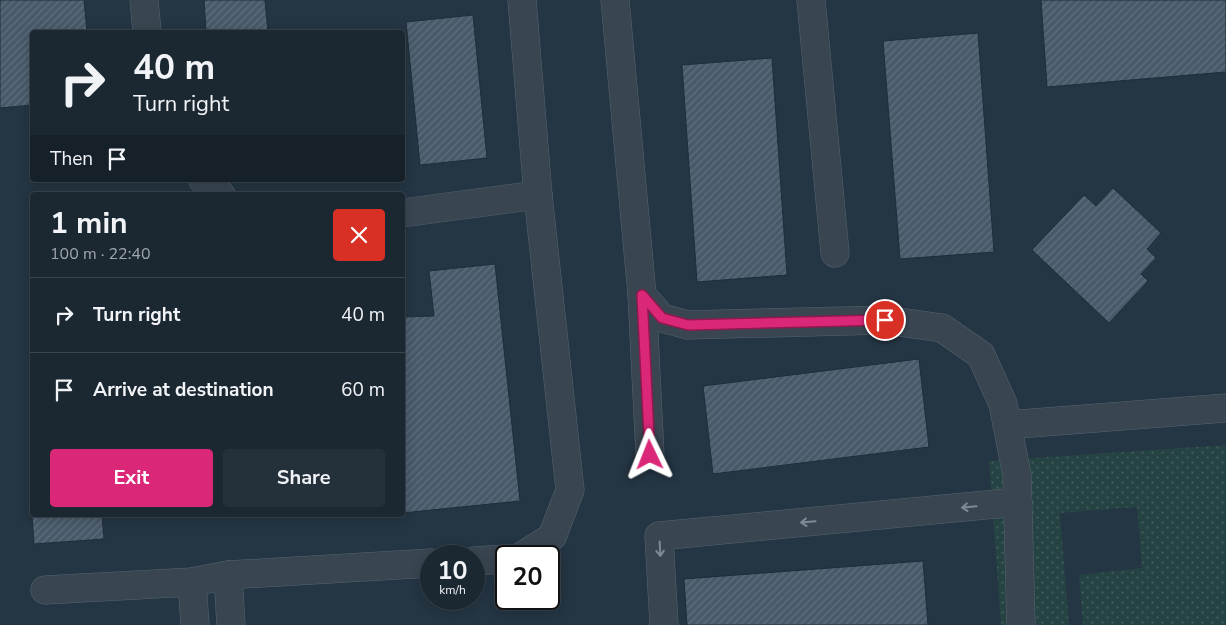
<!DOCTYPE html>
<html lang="en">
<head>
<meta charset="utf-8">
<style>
  :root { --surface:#1b2832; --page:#24303a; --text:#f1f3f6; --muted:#a0a6ac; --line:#39444d; --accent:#db2777 }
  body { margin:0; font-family:"Nunito Sans",sans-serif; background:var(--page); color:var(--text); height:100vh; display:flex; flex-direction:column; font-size:19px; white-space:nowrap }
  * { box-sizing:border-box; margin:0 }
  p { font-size:16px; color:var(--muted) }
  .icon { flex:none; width:28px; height:28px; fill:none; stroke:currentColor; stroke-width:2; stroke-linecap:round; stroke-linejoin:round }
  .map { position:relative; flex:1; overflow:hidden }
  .sheet { position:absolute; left:30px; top:192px; width:375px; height:325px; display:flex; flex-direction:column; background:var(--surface); border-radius:5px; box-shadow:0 2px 12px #0003,0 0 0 1px var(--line) }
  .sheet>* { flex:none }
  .banner { position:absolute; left:30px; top:30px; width:375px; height:152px; border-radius:5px; box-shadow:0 2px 12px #0003,0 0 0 1px var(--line); background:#1b2832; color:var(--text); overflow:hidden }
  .speed { position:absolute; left:420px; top:545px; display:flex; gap:10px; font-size:25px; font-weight:700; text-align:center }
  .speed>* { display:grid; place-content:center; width:65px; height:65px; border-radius:50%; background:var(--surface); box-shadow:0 2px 12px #0003,0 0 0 1px var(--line); line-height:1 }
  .speed small { font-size:12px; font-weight:400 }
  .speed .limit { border:2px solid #111; border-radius:8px; background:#fff; color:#111 }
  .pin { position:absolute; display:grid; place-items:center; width:42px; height:42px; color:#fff; margin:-21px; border:2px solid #fff; border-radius:50%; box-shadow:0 1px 5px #0007 }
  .me { position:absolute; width:55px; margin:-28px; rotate:358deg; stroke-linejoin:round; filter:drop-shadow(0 0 4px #0008) }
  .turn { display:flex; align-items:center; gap:18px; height:105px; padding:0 20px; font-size:22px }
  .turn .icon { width:65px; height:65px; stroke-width:2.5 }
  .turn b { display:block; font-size:35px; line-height:42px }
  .then { display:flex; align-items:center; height:48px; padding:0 20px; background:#0003; gap:10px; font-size:19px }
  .round { display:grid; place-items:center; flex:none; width:52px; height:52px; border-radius:5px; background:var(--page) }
  .summary { display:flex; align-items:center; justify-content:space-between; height:85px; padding:0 20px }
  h1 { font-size:30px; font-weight:700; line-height:38px }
  .button { display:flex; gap:10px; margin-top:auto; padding:10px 20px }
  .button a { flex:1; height:58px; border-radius:5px; background:var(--accent); color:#fff; font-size:20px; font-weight:700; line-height:58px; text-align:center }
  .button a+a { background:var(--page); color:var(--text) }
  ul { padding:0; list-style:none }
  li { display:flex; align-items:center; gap:15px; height:75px; padding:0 20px; border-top:1px solid var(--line) }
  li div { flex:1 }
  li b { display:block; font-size:19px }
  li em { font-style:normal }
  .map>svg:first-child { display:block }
  .green { fill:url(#green-dots) }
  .building { fill:url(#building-hatch); stroke:#202d39 }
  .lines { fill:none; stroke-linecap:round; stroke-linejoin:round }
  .minor-casing { stroke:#57646f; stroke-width:29 }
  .minor { stroke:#394652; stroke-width:28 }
  .oneway { stroke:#7e8a95 }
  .route-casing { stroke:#8e194d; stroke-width:12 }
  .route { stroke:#db2777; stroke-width:9 }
</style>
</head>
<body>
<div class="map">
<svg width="1226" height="625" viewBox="0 0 1226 625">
  <defs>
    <pattern id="green-dots" width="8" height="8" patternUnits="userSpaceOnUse" patternTransform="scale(1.25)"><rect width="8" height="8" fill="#264343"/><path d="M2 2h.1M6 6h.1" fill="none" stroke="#435c5d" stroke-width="1.8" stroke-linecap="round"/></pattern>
    <pattern id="building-hatch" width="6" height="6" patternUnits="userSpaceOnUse" patternTransform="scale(1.25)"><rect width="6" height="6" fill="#485969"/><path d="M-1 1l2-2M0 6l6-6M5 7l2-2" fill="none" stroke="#606f7d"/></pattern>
  </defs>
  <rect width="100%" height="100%" fill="#243543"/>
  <!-- green -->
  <path class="green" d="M 1226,445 L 1226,625 L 1083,625 L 1079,575 L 1142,568 L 1137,507 L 1060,513 L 1069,625 L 1001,625 L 989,461 Z"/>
  <!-- building -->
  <g class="building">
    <path d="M 0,0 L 84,0 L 87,32 L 32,32 L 32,105 L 0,108 Z"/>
    <path d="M 204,0 L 265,0 L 268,32 L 206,32 Z"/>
    <path d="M 1041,0 L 1226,0 L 1226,72 L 1047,87 Z"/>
    <path d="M 473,15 L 487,158 L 420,165 L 406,22 Z"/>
    <path d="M 978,33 L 994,252 L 900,259 L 883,41 Z"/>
    <path d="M 772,58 L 787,275 L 697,282 L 682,65 Z"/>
    <path d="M 1113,188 L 1161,233 L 1147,249 L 1156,258 L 1141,274 L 1148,281 L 1109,323 L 1032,250 L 1084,195 L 1096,206 Z"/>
    <path d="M 495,264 L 520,501 L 402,513 L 402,317 L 434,316 L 429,271 Z"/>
    <path d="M 919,359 L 929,447 L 713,474 L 703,386 Z"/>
    <path d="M 32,515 L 102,515 L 104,539 L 34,544 Z"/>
    <path d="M 923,561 L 928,625 L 687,625 L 684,579 Z"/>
  </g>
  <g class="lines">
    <!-- minor casing -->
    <g class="minor-casing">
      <g id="minor">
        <path d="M 144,0 L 147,32"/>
        <path d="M 615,0 L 642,295 L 662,318 L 688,325 L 885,320 L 942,328 L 981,355 L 1003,404 L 1017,475 L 1021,625"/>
        <path d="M 811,0 L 835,253"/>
        <path d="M 203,180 L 221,195"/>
        <path d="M 402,213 L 538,195"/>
        <path d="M 642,295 L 650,455"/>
        <path d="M 1007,425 L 1226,408"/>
        <path d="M 522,556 L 552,537 L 570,490 L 538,195 L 522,0"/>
        <path d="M 474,561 L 506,559"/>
        <path d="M 228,575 L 231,625"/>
        <path d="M 192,582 L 195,625"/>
        <path d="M 45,590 L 192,582 L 228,575 L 431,563"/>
        <path d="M 664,625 L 659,536 L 1018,502"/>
      </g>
    </g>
    <!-- minor -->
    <use href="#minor" class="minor"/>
  </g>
  <!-- one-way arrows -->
  <defs><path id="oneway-shaft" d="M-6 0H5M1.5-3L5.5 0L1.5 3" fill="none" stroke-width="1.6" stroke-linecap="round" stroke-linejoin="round" transform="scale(1.25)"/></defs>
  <g class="oneway">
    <use href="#oneway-shaft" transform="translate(969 507) rotate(175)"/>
    <use href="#oneway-shaft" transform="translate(808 522) rotate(175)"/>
    <use href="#oneway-shaft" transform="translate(660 549) rotate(87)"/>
  </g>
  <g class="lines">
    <!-- route casing -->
    <g class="route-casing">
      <path id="route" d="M 650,455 L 642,295 L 662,318 L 688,325 L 885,320"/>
    </g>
    <!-- route -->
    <use href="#route" class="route"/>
  </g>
</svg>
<div class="speed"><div>10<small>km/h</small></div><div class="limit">20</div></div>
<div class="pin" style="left:885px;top:320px;background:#d93025"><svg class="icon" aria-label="arrive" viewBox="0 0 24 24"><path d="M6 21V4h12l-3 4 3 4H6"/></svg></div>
<svg class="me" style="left:650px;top:455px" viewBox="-20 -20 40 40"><path d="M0-17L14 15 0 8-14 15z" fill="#db2777" stroke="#fff" stroke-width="4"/></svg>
<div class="banner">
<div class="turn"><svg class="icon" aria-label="right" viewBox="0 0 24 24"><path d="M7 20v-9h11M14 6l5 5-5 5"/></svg><div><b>40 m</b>Turn right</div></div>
<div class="then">Then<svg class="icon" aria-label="arrive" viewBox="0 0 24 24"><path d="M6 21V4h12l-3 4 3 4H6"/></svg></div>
</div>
<section class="sheet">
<div class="summary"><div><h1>1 min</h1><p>100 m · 22:40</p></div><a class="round" style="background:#d93025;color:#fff"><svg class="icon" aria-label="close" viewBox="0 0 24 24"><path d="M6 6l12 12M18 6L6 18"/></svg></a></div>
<ul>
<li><svg class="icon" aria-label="right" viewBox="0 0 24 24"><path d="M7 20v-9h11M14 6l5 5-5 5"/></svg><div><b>Turn right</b></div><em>40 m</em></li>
<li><svg class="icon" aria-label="arrive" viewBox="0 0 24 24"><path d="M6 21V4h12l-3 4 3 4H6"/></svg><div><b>Arrive at destination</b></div><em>60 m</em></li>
</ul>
<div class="button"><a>Exit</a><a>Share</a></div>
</section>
</div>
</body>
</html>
